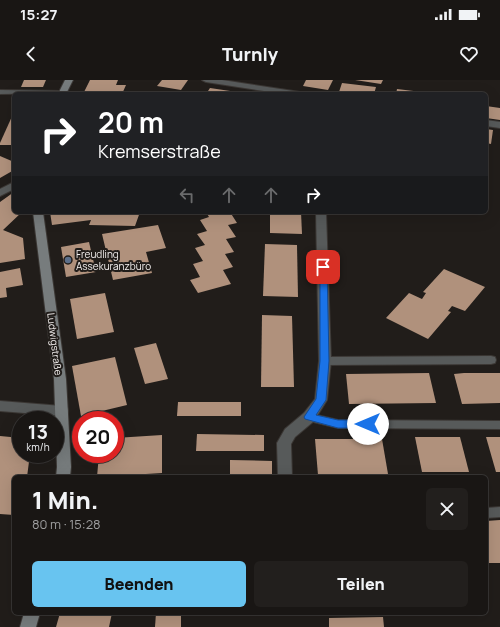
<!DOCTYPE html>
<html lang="de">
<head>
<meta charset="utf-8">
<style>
  :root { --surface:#191614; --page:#221f1d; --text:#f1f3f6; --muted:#9f9fa0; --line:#373534; --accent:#68c4f0 }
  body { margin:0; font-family:Manrope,sans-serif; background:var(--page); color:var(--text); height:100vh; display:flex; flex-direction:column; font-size:15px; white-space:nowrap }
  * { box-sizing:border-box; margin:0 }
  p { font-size:13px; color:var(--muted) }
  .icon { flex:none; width:22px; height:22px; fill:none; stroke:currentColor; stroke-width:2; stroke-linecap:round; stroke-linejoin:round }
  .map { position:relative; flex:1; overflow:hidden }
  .panel { position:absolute; left:12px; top:395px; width:476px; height:140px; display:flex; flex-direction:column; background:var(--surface); border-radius:6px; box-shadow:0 4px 16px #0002,0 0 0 1px var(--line) }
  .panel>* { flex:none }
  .banner { position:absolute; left:12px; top:12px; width:476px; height:122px; border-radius:6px; box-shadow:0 4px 16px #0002,0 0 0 1px var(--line); background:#202124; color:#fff; overflow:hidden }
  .speed { position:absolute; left:12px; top:331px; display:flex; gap:8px; font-size:20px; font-weight:700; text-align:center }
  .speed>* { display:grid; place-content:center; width:52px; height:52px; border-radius:50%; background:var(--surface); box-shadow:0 4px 16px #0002,0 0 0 1px var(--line); line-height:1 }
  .speed small { font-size:10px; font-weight:400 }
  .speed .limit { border:6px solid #d22; background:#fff; color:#111 }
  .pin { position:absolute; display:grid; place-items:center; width:34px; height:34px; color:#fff; margin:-17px; border-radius:8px; box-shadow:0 2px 6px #0006 }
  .me { position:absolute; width:44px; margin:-22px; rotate:270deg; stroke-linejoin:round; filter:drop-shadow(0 0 3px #0008) }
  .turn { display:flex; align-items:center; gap:14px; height:84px; padding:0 20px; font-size:18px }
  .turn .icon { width:52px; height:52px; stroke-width:2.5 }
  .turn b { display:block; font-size:28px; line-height:34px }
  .lanes { display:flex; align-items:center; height:38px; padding:0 20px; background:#0003; justify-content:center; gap:20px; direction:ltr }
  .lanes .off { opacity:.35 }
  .round { display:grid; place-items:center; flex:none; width:42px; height:42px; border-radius:6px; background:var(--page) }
  .headline { display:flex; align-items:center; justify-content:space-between; height:68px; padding:0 20px }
  h1 { font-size:24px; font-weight:800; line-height:30px }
  .primary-button { display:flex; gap:8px; margin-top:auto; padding:8px 20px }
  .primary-button a { flex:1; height:46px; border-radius:6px; background:var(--accent); color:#111; font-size:16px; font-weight:800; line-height:46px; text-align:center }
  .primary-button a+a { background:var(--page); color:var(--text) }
  .status { display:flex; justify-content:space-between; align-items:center; height:28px; padding:0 20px; background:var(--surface); direction:ltr }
  .status svg { height:11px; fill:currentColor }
  header { display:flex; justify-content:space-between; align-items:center; height:52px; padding:0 20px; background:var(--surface); font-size:18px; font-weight:800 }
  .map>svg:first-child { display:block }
  .building { fill:#b0917c }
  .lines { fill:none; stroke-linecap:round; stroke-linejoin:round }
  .lane-casing { stroke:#3b3734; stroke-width:2 }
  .street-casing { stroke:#3b3734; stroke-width:2 }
  .secondary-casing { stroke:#3b3734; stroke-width:2 }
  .lane { fill:#575a5a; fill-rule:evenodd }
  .street { fill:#575a5a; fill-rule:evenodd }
  .secondary { fill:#777c7d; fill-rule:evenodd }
  .route { fill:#1a73e8; stroke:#114b97 }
  .service-dot { fill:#5c6f8a; stroke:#211d1a; stroke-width:1.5 }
  .labels { text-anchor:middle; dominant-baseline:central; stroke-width:4; stroke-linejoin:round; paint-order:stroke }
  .poi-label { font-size:10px; fill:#f6f2f1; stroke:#211d1a; text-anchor:start }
  .street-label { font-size:10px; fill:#f6f2f1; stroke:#211d1a }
</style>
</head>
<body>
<div class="status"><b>15:27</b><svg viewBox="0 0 49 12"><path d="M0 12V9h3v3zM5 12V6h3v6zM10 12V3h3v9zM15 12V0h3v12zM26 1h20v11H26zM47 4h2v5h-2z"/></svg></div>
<header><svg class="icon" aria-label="back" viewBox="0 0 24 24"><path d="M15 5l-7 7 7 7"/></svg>Turnly<svg class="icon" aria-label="heart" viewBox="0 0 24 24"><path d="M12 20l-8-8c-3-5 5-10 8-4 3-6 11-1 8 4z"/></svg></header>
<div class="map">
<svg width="500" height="547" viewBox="0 0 500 547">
  <rect width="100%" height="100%" fill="#211d1a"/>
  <!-- building -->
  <g class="building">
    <path d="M 24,0 L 46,0 L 43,7 L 21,7 Z"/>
    <path d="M 90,0 L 118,0 L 116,5 L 126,5 L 122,14 L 83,14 Z"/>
    <path d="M 162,0 L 188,0 L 181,10 L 157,6 Z"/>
    <path d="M 306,0 L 333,0 L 328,10 L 303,6 Z"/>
    <path d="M 355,0 L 383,0 L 381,4 Z"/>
    <path d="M 342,3 L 376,7 L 374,14 L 339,12 Z"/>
    <path d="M 210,8 L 237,12 L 235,14 L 206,14 Z"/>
    <path d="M 397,9 L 430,13 L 430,14 L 396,14 Z"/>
    <path d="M 486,26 L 500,28 L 500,40 L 486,38 Z"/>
    <path d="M 14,32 L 14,65 L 0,65 L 0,63 Z"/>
    <path d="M 486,49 L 493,50 L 491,64 L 486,63 Z"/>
    <path d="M 0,76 L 14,82 L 14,90 L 0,98 Z"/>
    <path d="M 14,112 L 14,132 L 22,132 L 3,150 L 23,158 L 25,179 L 0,183 L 0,122 Z"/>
    <path d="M 50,132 L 140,132 L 135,146 L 89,145 L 91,140 L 52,145 Z"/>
    <path d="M 206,132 L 230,132 L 237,143 L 228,145 L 236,157 L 226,159 L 234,172 L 225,174 L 233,187 L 223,190 L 231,204 L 198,213 L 190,200 L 200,197 L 193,184 L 203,181 L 195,168 L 205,165 L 197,154 L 207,151 L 200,140 L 209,137 Z"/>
    <path d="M 270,132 L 301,132 L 302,154 L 270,153 Z"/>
    <path d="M 158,145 L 166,168 L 146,172 L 152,193 L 113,200 L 102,154 Z"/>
    <path d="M 89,162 L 96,192 L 66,197 L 61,167 Z"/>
    <path d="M 265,164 L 297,165 L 298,217 L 263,216 Z"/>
    <path d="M 20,188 L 23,205 L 6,208 L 7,217 L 0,218 L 0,192 Z"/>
    <path d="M 444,189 L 485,207 L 465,231 L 452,226 L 448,231 L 451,232 L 428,259 L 386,238 L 409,213 L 422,219 L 426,213 L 423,212 Z"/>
    <path d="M 105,213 L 114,252 L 77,259 L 70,219 Z"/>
    <path d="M 262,235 L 292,236 L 294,307 L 261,307 Z"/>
    <path d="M 156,263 L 168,299 L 145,304 L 134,268 Z"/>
    <path d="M 115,277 L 127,325 L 81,336 L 72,286 Z"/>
    <path d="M 429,293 L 436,323 L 349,324 L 346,294 Z"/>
    <path d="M 464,293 L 500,293 L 500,323 L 462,324 L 454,294 Z"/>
    <path d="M 178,322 L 241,322 L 241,336 L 177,336 Z"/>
    <path d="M 197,354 L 264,355 L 264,371 L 196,371 Z"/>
    <path d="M 162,355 L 162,393 L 97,397 L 99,374 L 115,374 L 115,358 Z"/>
    <path d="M 0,356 L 21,358 L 21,374 L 30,374 L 27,397 L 14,397 L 14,435 L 0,434 Z"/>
    <path d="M 415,357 L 460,357 L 469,392 L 422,392 Z"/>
    <path d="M 486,357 L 500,357 L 500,392 L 496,392 Z"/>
    <path d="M 315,359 L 382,359 L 388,394 L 318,395 Z"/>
    <path d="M 230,380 L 272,381 L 272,397 L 230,397 Z"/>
    <path d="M 500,440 L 500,483 L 486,483 L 486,441 Z"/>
    <path d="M 60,533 L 112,533 L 109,547 L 56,547 Z"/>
    <path d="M 156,533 L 181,533 L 181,547 L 155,547 Z"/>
    <path d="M 383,537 L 384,547 L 329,547 L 329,538 Z"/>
  </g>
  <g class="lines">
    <!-- lane casing -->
    <g class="lane-casing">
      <g id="lane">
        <path d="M 491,276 L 495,277 L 496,280 L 495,283 L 491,284 L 325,285 L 321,284 L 320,281 L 321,278 L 325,277 Z"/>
        <path d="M 309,333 L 338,340 L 500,341 L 500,349 L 338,348 L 305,340 L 304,337 L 305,334 Z"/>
        <path d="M 500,427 L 500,437 L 486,438 L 486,428 Z"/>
      </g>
    </g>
    <!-- street casing -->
    <g class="street-casing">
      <g id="street">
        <path d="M 202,0 L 222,0 L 300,12 L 304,14 L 284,14 L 206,2 Z"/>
        <path d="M 0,10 L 63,11 L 67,13 L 0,14 Z"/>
        <path d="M 486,40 L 500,42 L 500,48 L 486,46 Z"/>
        <path d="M 14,102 L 14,109 L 0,116 L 0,109 Z"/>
        <path d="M 316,132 L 326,132 L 331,281 L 327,320 L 314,341 L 295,357 L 291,364 L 292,397 L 278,397 L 277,363 L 285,349 L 304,333 L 315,319 L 319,281 Z"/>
        <path d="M 0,321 L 62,326 L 67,327 L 68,331 L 67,335 L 62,336 L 0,331 Z"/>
      </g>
    </g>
    <!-- secondary casing -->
    <g class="secondary-casing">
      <g id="secondary">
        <path d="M 65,0 L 73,0 L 66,14 L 58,14 Z"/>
        <path d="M 33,132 L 43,132 L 66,299 L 71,387 L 70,397 L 56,397 L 57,387 L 54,299 Z"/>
        <path d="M 24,533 L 40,533 L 36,547 L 20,547 Z"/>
      </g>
    </g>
    <!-- lane -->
    <use href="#lane" class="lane"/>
    <!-- street -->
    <use href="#street" class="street"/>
    <!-- secondary -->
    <use href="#secondary" class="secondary"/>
  </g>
  <!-- route -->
  <path class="route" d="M 320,185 L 323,185 L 327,187 L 329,281 L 326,320 L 316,335 L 338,340 L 368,340 L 371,342 L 372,344 L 371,347 L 368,348 L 338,348 L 305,339 L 304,337 L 316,319 L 320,281 Z"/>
  <!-- markers -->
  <circle class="service-dot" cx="68" cy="180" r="4"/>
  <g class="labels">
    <!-- poi labels -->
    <g class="poi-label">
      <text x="76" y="174">Freudling<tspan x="76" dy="12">Assekuranzbüro</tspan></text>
    </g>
    <!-- street labels -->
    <g class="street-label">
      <text transform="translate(55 264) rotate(83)">Ludwigstraße</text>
    </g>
  </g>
</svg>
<div class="speed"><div>13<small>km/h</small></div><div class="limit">20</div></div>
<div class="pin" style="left:323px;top:187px;background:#d93025"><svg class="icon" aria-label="arrive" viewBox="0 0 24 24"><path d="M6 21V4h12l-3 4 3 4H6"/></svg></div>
<svg class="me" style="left:368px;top:344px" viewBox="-20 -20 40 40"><circle r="19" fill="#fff"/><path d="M0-13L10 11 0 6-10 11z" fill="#1a73e8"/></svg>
<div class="banner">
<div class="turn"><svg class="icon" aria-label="right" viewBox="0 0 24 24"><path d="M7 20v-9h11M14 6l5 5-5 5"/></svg><div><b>20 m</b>Kremserstraße</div></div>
<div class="lanes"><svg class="icon off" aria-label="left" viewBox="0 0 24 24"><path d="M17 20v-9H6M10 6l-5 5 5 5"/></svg><svg class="icon off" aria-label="ahead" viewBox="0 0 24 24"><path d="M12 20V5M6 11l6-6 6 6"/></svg><svg class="icon off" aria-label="ahead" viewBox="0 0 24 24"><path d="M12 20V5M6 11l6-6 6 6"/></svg><svg class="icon" aria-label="right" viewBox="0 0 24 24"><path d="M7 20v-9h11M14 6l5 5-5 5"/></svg></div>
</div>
<section class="panel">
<div class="headline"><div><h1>1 Min.</h1><p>80 m · 15:28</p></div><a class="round"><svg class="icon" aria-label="close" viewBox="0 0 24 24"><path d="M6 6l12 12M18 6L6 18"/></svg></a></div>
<div class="primary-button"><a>Beenden</a><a>Teilen</a></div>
</section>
</div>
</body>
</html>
